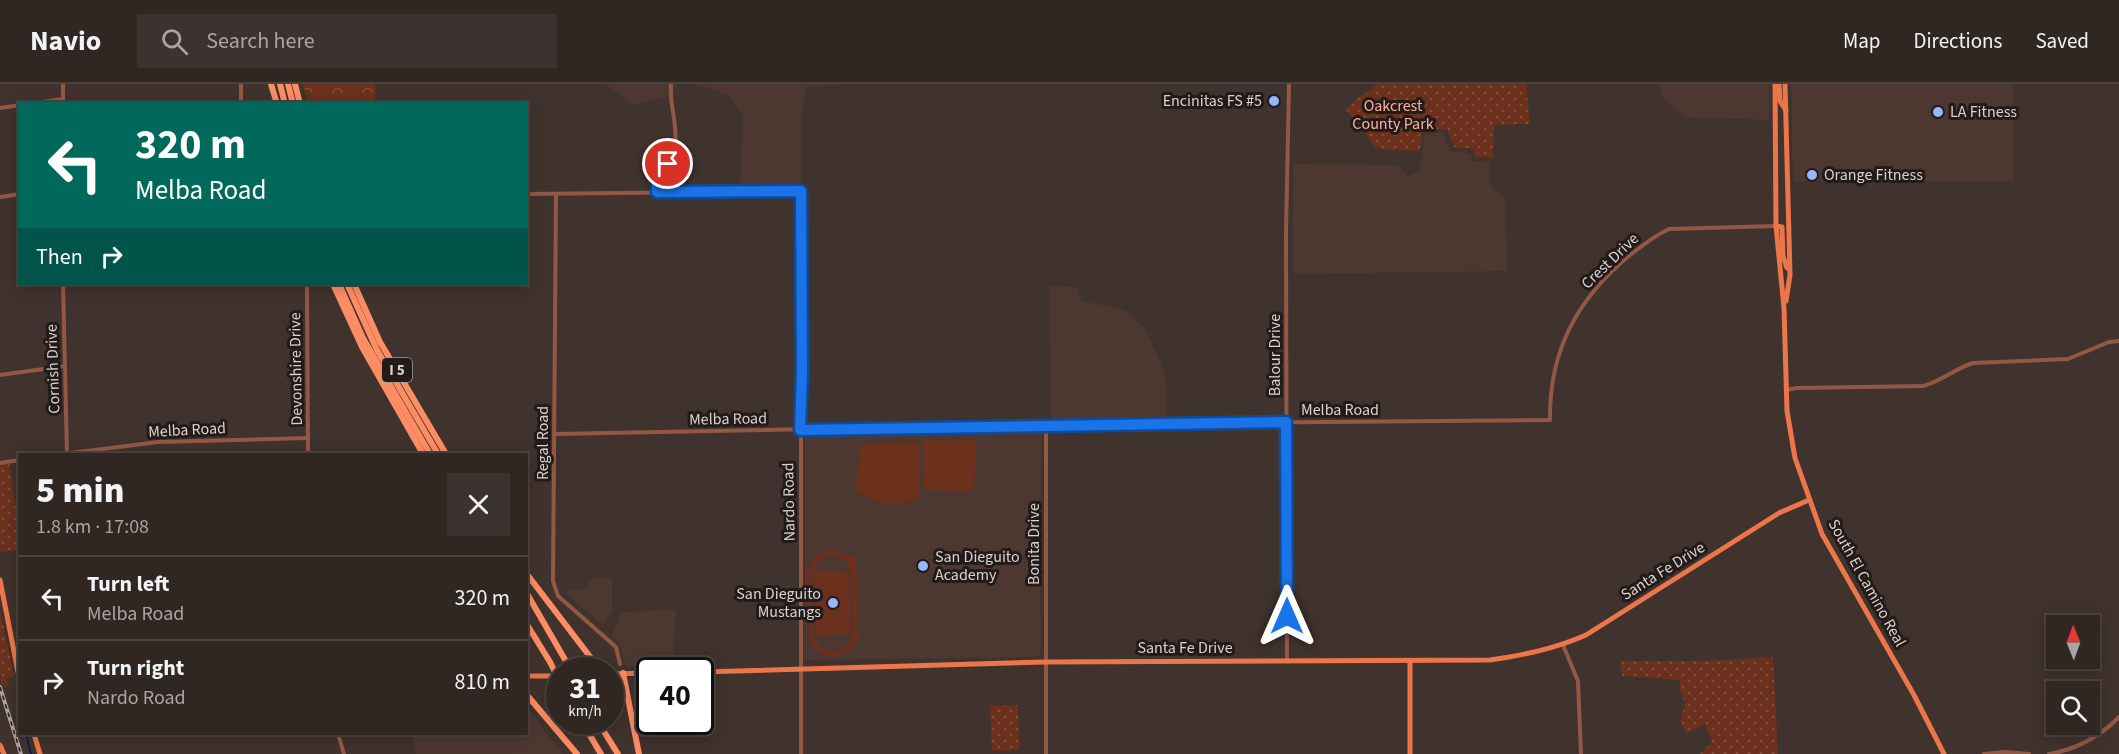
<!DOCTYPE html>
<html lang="en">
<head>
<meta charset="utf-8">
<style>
  :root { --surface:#302622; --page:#3c322f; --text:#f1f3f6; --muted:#a8a5a5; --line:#4b4340 }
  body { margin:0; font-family:"Source Sans 3",sans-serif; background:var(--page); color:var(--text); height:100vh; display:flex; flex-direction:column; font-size:22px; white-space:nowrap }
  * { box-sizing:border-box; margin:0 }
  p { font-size:20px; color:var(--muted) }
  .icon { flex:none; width:33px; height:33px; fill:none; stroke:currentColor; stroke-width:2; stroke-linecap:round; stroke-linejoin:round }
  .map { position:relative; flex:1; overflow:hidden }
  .details { position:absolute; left:18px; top:369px; width:510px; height:282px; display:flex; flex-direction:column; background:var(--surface); border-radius:0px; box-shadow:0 3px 15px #0003,0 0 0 2px var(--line) }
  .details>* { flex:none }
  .banner { position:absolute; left:18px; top:18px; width:510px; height:183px; border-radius:0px; box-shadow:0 3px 15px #0003,0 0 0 2px var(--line); background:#00695c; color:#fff; overflow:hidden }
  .needle { width:39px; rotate:359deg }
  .controls { position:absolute; left:2046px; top:531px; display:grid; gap:12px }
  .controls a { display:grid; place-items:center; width:54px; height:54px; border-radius:0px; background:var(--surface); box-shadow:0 3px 15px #0003,0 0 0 2px var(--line); font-size:30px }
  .speed { position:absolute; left:546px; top:573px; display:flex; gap:12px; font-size:30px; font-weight:700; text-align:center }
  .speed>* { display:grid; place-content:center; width:78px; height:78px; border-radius:50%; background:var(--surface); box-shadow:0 3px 15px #0003,0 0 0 2px var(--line); line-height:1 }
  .speed small { font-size:15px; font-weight:400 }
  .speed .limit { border:3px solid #111; border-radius:9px; background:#fff; color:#111 }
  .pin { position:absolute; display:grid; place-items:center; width:51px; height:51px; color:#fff; margin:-26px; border:3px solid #fff; border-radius:50%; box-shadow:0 2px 6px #0007 }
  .me { position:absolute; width:66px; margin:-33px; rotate:0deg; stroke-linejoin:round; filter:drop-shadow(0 0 4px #0008) }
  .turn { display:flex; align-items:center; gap:21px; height:126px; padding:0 18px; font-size:27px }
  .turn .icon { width:78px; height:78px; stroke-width:2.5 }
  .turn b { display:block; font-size:42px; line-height:51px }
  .then { display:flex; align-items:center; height:57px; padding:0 18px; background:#0003; gap:12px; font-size:22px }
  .round { display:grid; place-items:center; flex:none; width:63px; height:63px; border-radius:0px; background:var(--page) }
  .head { display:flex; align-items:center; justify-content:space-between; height:102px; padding:0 18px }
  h1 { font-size:36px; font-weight:800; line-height:45px }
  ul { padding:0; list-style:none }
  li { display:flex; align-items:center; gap:18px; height:84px; padding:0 18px; border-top:2px solid var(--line) }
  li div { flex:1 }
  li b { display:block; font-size:22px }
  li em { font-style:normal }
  header { display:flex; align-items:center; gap:36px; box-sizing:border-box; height:84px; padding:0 30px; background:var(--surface); border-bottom:2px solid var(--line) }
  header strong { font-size:28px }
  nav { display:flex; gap:33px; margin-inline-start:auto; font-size:21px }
  .search { width:420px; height:54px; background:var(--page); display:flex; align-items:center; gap:15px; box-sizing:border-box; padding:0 21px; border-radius:0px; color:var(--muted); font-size:22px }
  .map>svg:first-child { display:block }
  .built { fill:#4d3831 }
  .green { fill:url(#green-dots) }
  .forest { fill:url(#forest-crowns) }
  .pitch { fill:#6b311c; fill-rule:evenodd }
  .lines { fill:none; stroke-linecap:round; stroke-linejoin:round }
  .stream { stroke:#07175d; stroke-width:1.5 }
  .minor { stroke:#935844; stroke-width:4 }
  .major { stroke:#ec764a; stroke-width:5 }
  .highway { stroke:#ff8d64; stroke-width:6 }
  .rail-casing { stroke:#ada39e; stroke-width:4 }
  .rail { stroke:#221b19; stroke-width:1.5; stroke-dasharray:4.5; stroke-linecap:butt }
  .highway-bridge { stroke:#ff8d64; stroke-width:6 }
  .route-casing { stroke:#114b97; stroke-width:15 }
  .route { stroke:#1a73e8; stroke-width:10 }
  .poi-dot { fill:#97b6fd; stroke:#221b19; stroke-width:2 }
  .labels { text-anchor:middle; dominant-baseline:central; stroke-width:6; stroke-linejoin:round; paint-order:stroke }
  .shield { fill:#221b19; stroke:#a49b98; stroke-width:1.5 }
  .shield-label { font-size:15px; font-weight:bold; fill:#dbd2ce }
  .poi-label { font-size:16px; fill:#dbd2ce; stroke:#221b19; text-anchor:start }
  .park-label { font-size:16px; fill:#fcb298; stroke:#221b19 }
  .street-label { font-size:16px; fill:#dbd2ce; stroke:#221b19 }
</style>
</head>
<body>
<header>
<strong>Navio</strong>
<div class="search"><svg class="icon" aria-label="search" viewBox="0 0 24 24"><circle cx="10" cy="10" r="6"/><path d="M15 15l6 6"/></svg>Search here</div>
<nav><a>Map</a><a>Directions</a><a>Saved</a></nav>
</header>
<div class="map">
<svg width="2119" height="670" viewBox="0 0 2119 670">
  <defs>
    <pattern id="green-dots" width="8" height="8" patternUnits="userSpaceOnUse" patternTransform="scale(1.5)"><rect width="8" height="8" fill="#6b311c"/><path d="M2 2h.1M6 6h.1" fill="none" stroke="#804e3c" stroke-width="1.8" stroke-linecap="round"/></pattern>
    <pattern id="forest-crowns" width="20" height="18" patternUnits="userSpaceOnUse" patternTransform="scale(1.5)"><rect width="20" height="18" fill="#6b311c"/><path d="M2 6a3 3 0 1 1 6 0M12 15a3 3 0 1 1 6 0" fill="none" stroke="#804e3c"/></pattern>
  </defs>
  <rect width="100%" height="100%" fill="#40322d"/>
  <!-- built -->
  <g class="built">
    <path d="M 604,0 L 679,0 L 671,12 L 633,21 Z"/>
    <path d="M 694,0 L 846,0 L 806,3 L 801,31 L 801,104 L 740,104 L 743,33 L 729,11 Z"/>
    <path d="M 1658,0 L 1769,0 L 1769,36 L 1686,33 L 1665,16 Z"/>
    <path d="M 1791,0 L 2013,0 L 2014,97 L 1793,97 Z"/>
    <path d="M 1424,49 L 1443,49 L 1450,67 L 1471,70 L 1472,77 L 1489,78 L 1490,99 L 1493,105 L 1505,113 L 1507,187 L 1293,190 L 1293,80 L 1398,81 L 1408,92 L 1419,87 L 1423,68 Z"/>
    <path d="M 1049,202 L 1077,203 L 1082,217 L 1125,226 L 1145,245 L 1162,281 L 1167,304 L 1167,335 L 1051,337 Z"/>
    <path d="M 1039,347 L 1042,349 L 1040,447 L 1041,569 L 1038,573 L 804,576 L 805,352 L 808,349 Z"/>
    <path d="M 612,494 L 612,527 L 603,541 L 566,510 L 569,506 L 589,505 L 589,495 Z"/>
    <path d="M 676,526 L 672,581 L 626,582 L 620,562 L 612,550 L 622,528 Z"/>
    <path d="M 527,623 L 562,670 L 416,670 L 412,650 L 526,650 Z"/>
  </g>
  <!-- green -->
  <g class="green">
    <path d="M 1377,0 L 1526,0 L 1530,40 L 1494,41 L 1493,73 L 1475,73 L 1474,65 L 1454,63 L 1447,45 L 1422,46 L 1420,67 L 1388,66 L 1375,63 L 1361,43 L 1346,26 C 1353,14 1368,10 1377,0 Z"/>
    <path d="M 9,377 L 19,446 L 19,466 L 0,468 L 0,379 Z"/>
    <path d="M 0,527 L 14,590 L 14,592 L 6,595 L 9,600 L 8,602 L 2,601 L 0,594 Z"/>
    <path d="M 1773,573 L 1778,670 L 1700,670 L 1712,658 L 1705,640 L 1687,649 L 1680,637 L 1685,620 L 1680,606 L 1680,596 L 1622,592 L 1620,577 L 1701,577 Z"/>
    <path d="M 1018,621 L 1019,666 L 992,667 L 990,622 Z"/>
  </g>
  <!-- forest -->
  <path class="forest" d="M 303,0 L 375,0 L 375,19 L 308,19 Z"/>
  <!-- pitch -->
  <g class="pitch">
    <path d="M 924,356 L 973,356 L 976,360 L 974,404 L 971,408 L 926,406 L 923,398 Z"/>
    <path d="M 920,358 L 919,412 C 913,417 909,418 901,419 C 879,421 873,418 855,406 L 860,363 L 867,359 Z"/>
    <path d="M 827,466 C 839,465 846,473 856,473 L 858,557 L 848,568 L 834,573 L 820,569 L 810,557 L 807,487 L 814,473 ZM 831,471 L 845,476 L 851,487 L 853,548 L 848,562 L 834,568 L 820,563 L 814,552 L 812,491 L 818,477 Z"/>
    <path d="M 849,487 L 851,550 L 816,551 L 814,488 Z"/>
  </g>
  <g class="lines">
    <!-- stream -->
    <g class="stream">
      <path d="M 19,629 L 20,630"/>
      <path d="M 26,650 L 31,670"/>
    </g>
    <!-- minor -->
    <g class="minor">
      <path d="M 241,0 L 241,20"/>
      <path d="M 29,20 L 63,15"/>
      <path d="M 63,20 L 63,0"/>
      <path d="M 0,24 L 20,21"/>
      <path d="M 657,108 C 657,90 672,78 675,61 C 678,40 669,20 671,0"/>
      <path d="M 526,110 L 801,107 L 801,670"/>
      <path d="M 556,110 L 553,497 L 558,512 L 616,563 L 620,580"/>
      <path d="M 0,113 L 20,110"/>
      <path d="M 63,200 L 67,370"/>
      <path d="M 307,200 L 308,370"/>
      <path d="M 0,291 L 65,282"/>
      <path d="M 1786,306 L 1797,304 L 1923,302 C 1942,297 1954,285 1973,279 L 2068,275 L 2109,258 L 2119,257"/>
      <path d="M 1046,341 L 1046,670"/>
      <path d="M 555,350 L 1081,340 L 1550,336 C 1549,267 1577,215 1630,171 C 1643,161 1654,152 1669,145 L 1776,142"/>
      <path d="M 63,370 L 158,358 L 308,354"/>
      <path d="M 0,379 L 20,376"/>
      <path d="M 1563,561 L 1578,597 L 1581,670"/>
      <path d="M 1287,577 L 1286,149 L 1289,0"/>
      <path d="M 338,650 L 344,670"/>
      <path d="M 1984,670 L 2005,668 L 2029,670"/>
      <path d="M 2049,670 C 2075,666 2101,652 2119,633"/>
    </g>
    <!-- major -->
    <g class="major">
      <path d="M 1775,0 L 1776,142 L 1784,224 L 1787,327 L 1795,374 L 1822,450 L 1914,611 L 1944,670"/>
      <path d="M 1779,0 L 1780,17 L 1786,26"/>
      <path d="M 1785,0 L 1790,191 L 1786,217"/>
      <path d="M 1776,142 L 1782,143 L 1783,172 L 1787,184"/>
      <path d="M 0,496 L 20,598"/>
      <path d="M 1410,577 L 1410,670"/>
      <path d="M 700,588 L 1045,578 L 1490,576 C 1524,571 1554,565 1586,551 L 1779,429 L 1809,416"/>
      <path d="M 610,590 L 650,589"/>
      <path d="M 526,592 L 560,592"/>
      <path d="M 34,650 L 40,670"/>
      <path d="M 0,661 L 4,670"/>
    </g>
    <!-- highway -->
    <g class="highway">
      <path d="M 271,0 L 277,20"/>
      <path d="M 280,0 L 285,20"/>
      <path d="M 288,0 L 293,20"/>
      <path d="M 295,0 L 300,20"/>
      <path d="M 333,200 L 362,263 L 423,370"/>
      <path d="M 339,200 L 363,254 L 430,370"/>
      <path d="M 347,200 L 377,266 L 438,370"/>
      <path d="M 354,200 L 380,258 L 446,370"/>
      <path d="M 526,489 L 591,574 L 599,586"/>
      <path d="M 526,508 L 571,586"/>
      <path d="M 526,539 L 550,578"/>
      <path d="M 623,589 L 639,670"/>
      <path d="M 526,610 L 577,670"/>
      <path d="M 582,638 L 601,670"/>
      <path d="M 598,638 L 618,670"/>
    </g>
    <!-- rail casing -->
    <g class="rail-casing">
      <path id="rail" d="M 0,603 L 21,670"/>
    </g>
    <!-- rail -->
    <use href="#rail" class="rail"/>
    <!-- highway-bridge -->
    <path class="highway-bridge" d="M 550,578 L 560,598"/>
  </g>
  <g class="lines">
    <!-- route casing -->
    <g class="route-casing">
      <path id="route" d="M 668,80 L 657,96 L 657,108 L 801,107 L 802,289 L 800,346 L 1286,338 L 1287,532"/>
    </g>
    <!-- route -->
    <use href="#route" class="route"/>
  </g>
  <!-- markers -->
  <g class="poi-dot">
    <circle cx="1274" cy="17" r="6"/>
    <circle cx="1938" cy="28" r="6"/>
    <circle cx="1812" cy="91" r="6"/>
    <circle cx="923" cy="482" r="6"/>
    <circle cx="833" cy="519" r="6"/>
  </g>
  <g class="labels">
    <!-- shield labels -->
    <rect class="shield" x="382" y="274" width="30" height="24" rx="4.5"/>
    <g class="shield-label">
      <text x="397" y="286">I 5</text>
    </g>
    <!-- poi labels -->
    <g class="poi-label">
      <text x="1262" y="17" text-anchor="end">Encinitas FS #5</text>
      <text x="1950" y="28">LA Fitness</text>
      <text x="1824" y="91">Orange Fitness</text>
      <text x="935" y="473">San Dieguito<tspan x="935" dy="18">Academy</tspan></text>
      <text x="821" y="510" text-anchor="end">San Dieguito<tspan x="821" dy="18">Mustangs</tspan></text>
    </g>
    <!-- park labels -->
    <g class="park-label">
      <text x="1393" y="22">Oakcrest<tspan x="1393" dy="18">County Park</tspan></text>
    </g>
    <!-- street labels -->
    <g class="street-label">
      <text transform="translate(1610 177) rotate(-44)">Crest Drive</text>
      <text transform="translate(1275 271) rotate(-90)">Balour Drive</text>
      <text transform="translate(53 285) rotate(-92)">Cornish Drive</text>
      <text transform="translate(296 285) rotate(-91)">Devonshire Drive</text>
      <text x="1340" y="326">Melba Road</text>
      <text transform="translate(728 335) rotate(-1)">Melba Road</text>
      <text transform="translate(187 346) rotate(-3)">Melba Road</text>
      <text transform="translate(543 359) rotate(-90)">Regal Road</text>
      <text transform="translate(789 418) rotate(-91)">Nardo Road</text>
      <text transform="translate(1034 460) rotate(-90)">Bonita Drive</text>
      <text transform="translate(1663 487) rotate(-32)">Santa Fe Drive</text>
      <text transform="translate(1867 499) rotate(61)">South El Camino Real</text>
      <text x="1185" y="564">Santa Fe Drive</text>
    </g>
  </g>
</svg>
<div class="controls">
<a><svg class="needle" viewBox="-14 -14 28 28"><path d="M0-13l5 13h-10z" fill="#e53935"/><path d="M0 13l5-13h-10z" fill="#a8a5a5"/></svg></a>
<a><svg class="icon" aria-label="search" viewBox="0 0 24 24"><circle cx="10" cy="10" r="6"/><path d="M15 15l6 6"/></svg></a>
</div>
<div class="speed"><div>31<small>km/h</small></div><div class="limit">40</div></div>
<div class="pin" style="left:668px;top:80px;background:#d93025"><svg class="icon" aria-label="arrive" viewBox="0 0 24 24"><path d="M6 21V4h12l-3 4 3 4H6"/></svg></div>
<svg class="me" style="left:1287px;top:532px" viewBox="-20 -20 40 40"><path d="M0-17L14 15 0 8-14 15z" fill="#1a73e8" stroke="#fff" stroke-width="4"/></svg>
<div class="banner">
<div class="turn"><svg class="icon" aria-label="left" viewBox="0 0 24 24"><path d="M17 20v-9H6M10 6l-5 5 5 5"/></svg><div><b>320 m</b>Melba Road</div></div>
<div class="then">Then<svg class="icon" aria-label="right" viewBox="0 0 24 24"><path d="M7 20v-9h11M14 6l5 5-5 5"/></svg></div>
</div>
<section class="details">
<div class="head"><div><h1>5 min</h1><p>1.8 km · 17:08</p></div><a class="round"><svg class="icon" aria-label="close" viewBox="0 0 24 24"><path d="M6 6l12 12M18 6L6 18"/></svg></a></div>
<ul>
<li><svg class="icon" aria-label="left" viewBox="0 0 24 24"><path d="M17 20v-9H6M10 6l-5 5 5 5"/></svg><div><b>Turn left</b><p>Melba Road</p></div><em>320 m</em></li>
<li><svg class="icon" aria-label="right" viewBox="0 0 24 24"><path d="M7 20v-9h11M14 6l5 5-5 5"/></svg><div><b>Turn right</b><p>Nardo Road</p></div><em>810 m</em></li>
</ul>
</section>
</div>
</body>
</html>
